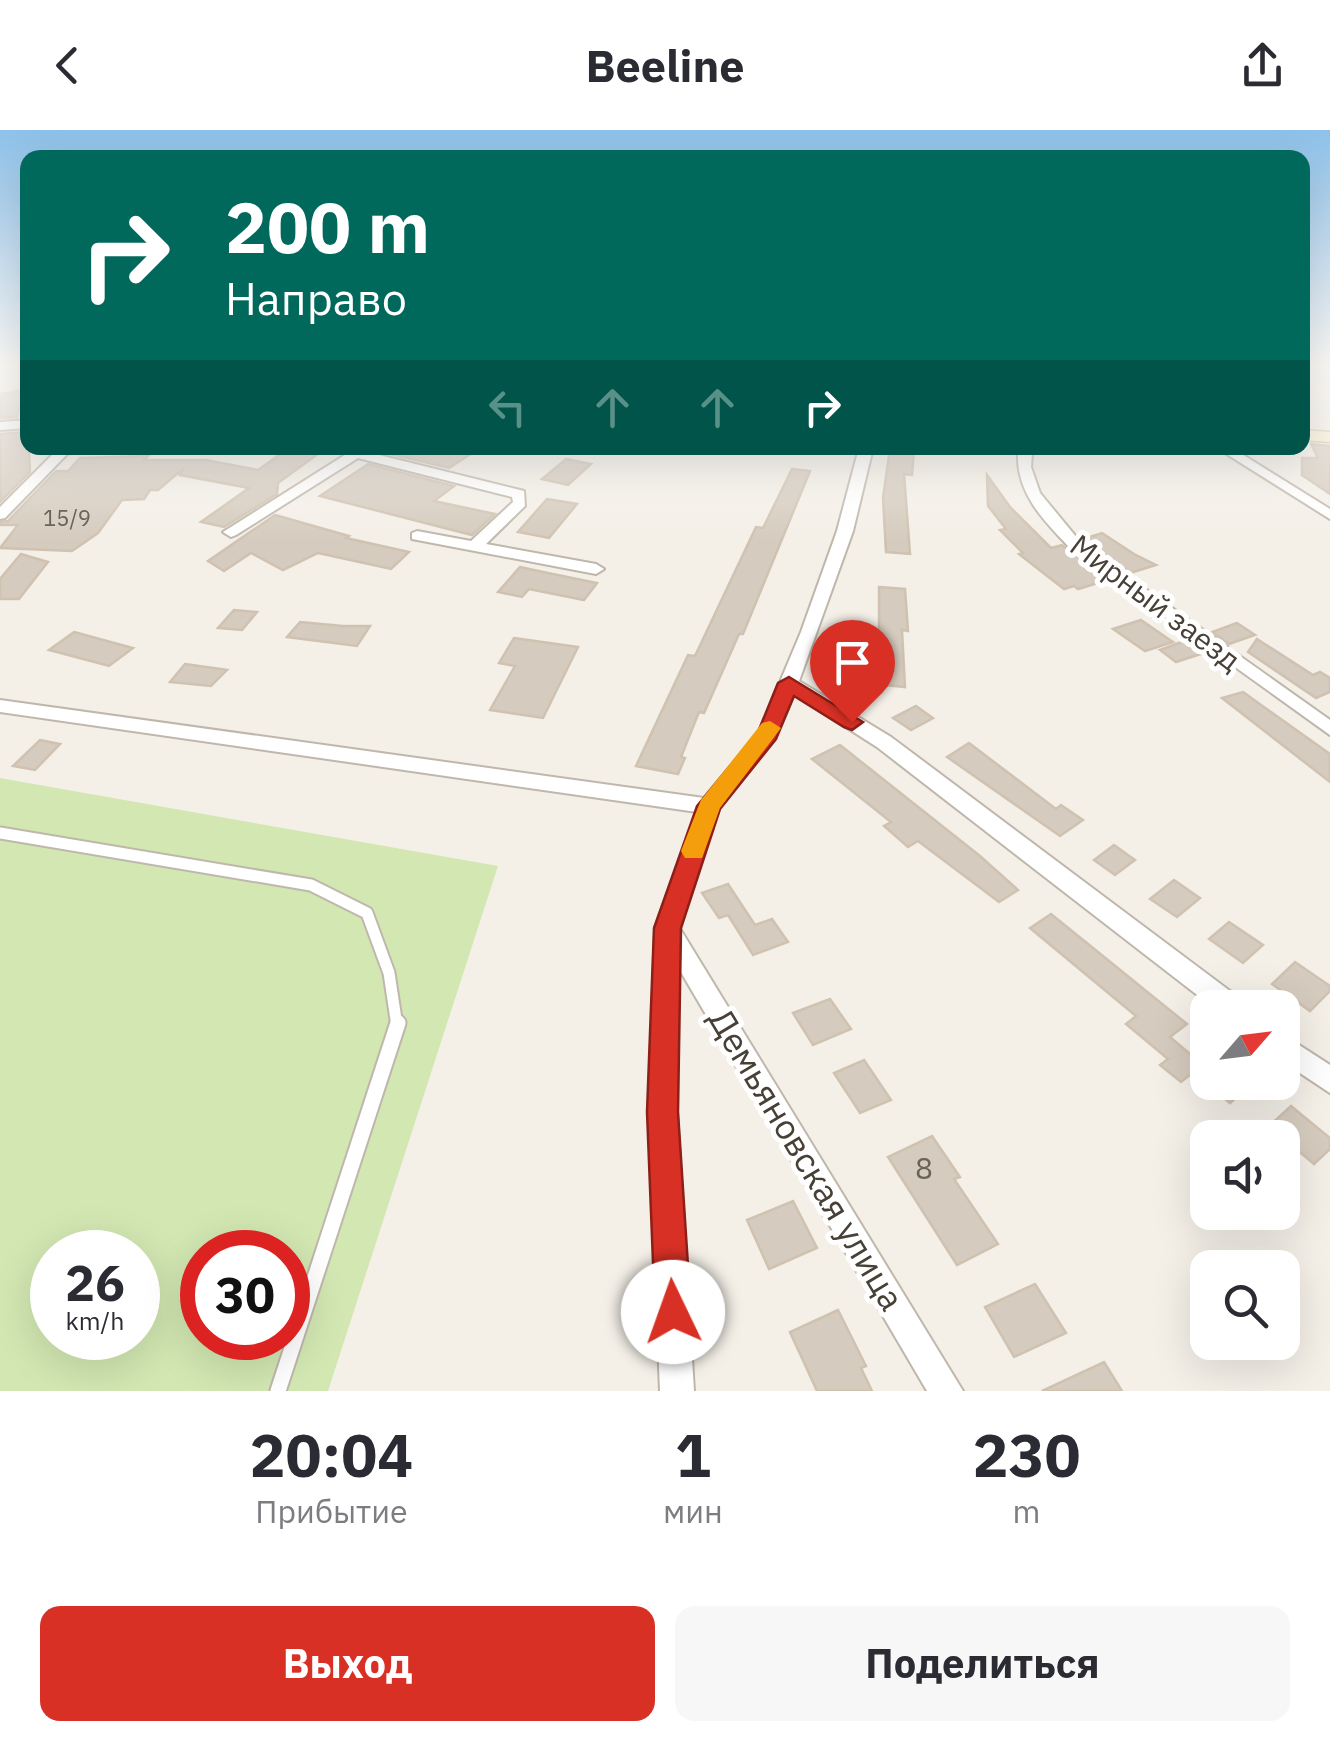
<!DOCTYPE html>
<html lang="ru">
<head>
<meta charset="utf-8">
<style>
  :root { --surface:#fff; --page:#f7f7f7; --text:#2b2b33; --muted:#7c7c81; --accent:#d93025 }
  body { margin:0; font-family:"IBM Plex Sans",sans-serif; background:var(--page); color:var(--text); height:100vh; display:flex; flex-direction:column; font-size:38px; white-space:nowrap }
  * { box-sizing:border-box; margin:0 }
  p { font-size:32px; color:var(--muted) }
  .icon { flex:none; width:55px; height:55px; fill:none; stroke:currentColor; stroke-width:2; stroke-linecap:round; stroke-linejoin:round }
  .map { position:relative; height:1261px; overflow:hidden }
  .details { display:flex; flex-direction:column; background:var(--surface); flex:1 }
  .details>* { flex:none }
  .guide { position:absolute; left:20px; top:20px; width:1290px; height:305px; border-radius:20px; box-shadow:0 10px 40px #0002; background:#00695c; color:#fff; overflow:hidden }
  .needle { width:65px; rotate:62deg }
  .buttons { position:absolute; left:1190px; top:860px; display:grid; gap:20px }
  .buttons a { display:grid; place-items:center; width:110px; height:110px; border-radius:20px; background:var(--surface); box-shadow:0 10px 40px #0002; font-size:50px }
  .speed { position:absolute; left:30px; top:1100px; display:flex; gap:20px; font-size:50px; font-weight:700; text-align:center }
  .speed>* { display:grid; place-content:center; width:130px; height:130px; border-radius:50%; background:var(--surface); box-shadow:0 10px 40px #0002; line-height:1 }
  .speed small { font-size:25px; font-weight:400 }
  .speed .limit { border:15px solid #d22; background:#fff; color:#111 }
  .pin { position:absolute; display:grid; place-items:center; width:85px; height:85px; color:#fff; margin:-102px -42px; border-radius:50% 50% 50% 0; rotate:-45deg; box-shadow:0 0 10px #0007 }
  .pin .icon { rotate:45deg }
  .me { position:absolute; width:110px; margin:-55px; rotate:357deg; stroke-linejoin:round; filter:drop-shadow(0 0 8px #0008) }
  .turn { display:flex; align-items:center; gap:35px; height:210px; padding:0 40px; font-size:45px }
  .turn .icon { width:130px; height:130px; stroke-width:2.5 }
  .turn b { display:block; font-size:70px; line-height:85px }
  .lanes { display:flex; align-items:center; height:95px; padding:0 40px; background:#0003; justify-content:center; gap:50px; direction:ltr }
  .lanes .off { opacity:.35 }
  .eta { display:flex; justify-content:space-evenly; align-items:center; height:170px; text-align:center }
  .eta b { font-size:60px; font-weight:700; line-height:70px }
  .primary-button { display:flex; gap:20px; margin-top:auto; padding:20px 40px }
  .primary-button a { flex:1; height:115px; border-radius:20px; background:var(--accent); color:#fff; font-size:40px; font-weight:700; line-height:115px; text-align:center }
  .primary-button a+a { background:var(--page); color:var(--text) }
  header { display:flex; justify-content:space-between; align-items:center; height:130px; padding:0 40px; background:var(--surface); font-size:45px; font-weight:700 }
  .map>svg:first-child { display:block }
  .green { fill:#d2e7b2; fill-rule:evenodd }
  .building { fill:#d5cbbe; stroke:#d0c2b1; stroke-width:2.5 }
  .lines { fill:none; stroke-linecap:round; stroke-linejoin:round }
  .lane-far1-casing { stroke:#bfb7ab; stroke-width:15 }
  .lane-casing { stroke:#bfb7ab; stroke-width:19 }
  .street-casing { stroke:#bfb7ab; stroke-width:4 }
  .secondary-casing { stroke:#d2c099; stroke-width:3 }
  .lane-far1 { stroke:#fff; stroke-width:11 }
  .lane { stroke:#fff; stroke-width:15 }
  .street { fill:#fff; fill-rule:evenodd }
  .secondary { fill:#fdedc9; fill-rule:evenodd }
  .route { fill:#d93025; stroke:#8d1f18; stroke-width:2.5 }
  .slow { fill:#f59e0b }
  .labels { text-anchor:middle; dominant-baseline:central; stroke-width:10; stroke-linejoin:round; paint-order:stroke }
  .far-number-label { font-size:22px; fill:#6a6359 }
  .street-label { font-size:30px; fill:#474037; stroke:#fff }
  .near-number-label { font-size:30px; fill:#6a6359 }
  .near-street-label { font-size:35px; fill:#474037; stroke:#fff }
</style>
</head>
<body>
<header><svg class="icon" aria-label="back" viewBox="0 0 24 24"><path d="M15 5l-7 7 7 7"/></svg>Beeline<svg class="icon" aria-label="share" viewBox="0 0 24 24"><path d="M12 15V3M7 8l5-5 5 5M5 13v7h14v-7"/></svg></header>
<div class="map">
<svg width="1330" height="1261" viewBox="0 0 1330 1261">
  <rect width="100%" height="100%" fill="#f4f0e8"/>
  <!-- green -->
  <path class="green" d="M 0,648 L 498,736 L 328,1261 L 0,1261 ZM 52,1122 L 138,1122 L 138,1208 L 52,1208 ZM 202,1122 L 288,1122 L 288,1208 L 202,1208 Z"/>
  <!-- building -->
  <g class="building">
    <path d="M 25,260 L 17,287 L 0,288 L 0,264 Z"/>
    <path d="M 28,302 L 30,342 L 0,372 L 0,304 Z"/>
    <path d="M 1311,314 L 1330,316 L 1330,364 L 1302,345 L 1302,328 L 1318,328 Z"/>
    <path d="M 289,318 L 326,318 L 278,353 L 277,364 L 224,397 L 201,392 L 249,358 L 180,345 L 184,338 L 158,360 L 150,360 L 144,369 L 122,370 L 98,403 L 72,421 L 0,418 L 18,395 L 0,395 L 0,392 L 8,391 L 56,341 L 68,341 L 80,328 L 148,326 L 144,330 L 206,330 L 258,340 Z"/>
    <path d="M 393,318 L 480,318 L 449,338 L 386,323 Z"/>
    <path d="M 890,318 L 914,320 L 912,345 L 904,344 L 910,424 L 886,422 L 883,368 Z"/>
    <path d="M 566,329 L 591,334 L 568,355 L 542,349 Z"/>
    <path d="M 368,334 L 454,356 L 434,371 L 495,384 L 472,405 L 320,366 Z"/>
    <path d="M 792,339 L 810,341 L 743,504 L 739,504 L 704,583 L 699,582 L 681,627 L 685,628 L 678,644 L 636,636 L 688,525 L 695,526 L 756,397 L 763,398 Z"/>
    <path d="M 987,345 L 1010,377 L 1051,418 L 1062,415 L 1108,450 L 1078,459 L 1074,456 L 1064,459 L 1019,424 L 1023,423 L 1000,400 L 1006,399 L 988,376 Z"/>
    <path d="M 547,369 L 577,374 L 549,408 L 518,402 Z"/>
    <path d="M 275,385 L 349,406 L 346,408 L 409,422 L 391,439 L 318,423 L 283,440 L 251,423 L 224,441 L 208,431 Z"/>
    <path d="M 1102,403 L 1134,424 L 1156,435 L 1130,443 L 1083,409 Z"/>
    <path d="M 21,424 L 48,432 L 19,469 L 0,469 L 0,449 Z"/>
    <path d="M 520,437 L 548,443 L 597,453 L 584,470 L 529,459 L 522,467 L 498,462 Z"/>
    <path d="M 879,457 L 905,459 L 908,501 L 902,500 L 905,557 L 875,554 L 874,510 L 879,510 Z"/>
    <path d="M 234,480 L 257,482 L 242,500 L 218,498 Z"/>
    <path d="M 1141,490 L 1173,512 L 1145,521 L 1113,499 Z"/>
    <path d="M 300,492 L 343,496 L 370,496 L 357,516 L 287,507 Z"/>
    <path d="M 1237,493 L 1255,505 L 1229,514 L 1212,502 Z"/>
    <path d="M 74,502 L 133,518 L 109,536 L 49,520 Z"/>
    <path d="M 514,508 L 578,517 L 543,588 L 490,580 L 515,536 L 499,533 Z"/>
    <path d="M 1190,509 L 1207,522 L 1176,532 L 1160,520 Z"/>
    <path d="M 1257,509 L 1313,545 L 1320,542 L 1330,548 L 1330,562 L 1316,568 L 1248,522 Z"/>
    <path d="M 185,534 L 227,540 L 211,556 L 170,552 Z"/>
    <path d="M 1243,562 L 1330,624 L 1330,652 L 1222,568 Z"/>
    <path d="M 916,576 L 933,588 L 911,600 L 893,588 Z"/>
    <path d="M 40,610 L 60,614 L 35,640 L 13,636 Z"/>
    <path d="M 969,613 L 1056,679 L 1061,675 L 1083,690 L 1060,706 L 947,627 Z"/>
    <path d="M 840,615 L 980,726 L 1018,760 L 999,772 L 918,711 L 908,717 L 884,696 L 891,692 L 812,629 Z"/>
    <path d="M 1114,715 L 1135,730 L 1115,745 L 1094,730 Z"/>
    <path d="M 1174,750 L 1200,768 L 1177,787 L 1150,769 Z"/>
    <path d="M 728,754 L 755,795 L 772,789 L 788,812 L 753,825 L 728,785 L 719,788 L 702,763 Z"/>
    <path d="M 1051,784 L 1187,894 L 1170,907 L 1203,935 L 1181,952 L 1160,935 L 1168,929 L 1126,894 L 1136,886 L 1030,798 Z"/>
    <path d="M 1229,792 L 1263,815 L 1243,833 L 1209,809 Z"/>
    <path d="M 1295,832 L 1330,856 L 1330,861 L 1310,881 L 1272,854 Z"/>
    <path d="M 830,869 L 851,899 L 813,915 L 793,883 Z"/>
    <path d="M 864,930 L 891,970 L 860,983 L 834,943 Z"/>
    <path d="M 1205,952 L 1254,952 L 1230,973 Z"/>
    <path d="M 1291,976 L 1330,1008 L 1330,1019 L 1314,1034 L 1269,996 Z"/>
    <path d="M 932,1006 L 960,1047 L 954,1049 L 998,1114 L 957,1135 L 888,1027 Z"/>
    <path d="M 793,1071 L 817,1118 L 769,1139 L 747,1090 Z"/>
    <path d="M 1035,1154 L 1066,1203 L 1014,1227 L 985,1177 Z"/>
    <path d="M 838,1180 L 866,1236 L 861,1238 L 872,1261 L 817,1261 L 790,1202 Z"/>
    <path d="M 1104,1232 L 1122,1261 L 1042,1261 Z"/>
  </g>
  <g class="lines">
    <!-- lane-far1 casing -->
    <g class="lane-far1-casing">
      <path id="lane-far1" d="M 0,703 L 311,755 L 367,783 L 389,843 L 397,896"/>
    </g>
    <!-- lane casing -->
    <g class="lane-casing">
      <path id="lane" d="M 278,1261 L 398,893"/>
    </g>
    <!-- street casing -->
    <g class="street-casing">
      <g id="street">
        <path d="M 28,290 L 28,298 L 0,300 L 0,292 Z"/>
        <path d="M 59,318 L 73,318 L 5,388 L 0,389 L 0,377 Z"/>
        <path d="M 356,318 L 370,318 L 367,322 L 524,361 L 525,376 L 486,414 L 596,434 L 604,439 L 596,444 L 412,409 L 412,403 L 417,401 L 471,411 L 513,372 L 512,367 L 358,328 L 236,405 L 231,407 L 223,402 Z"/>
        <path d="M 859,318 L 873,318 L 853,401 L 799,551 L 891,607 L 1242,870 L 1245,878 L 1214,878 L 877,617 L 794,564 L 775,608 L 719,678 L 679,797 L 963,1261 L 927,1261 L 678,837 L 677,982 L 694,1261 L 660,1261 L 649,982 L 655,798 L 697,682 L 0,582 L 0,570 L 704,668 L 759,602 L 801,502 L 837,401 Z"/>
        <path d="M 1024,318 L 1038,318 L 1032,324 L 1031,337 L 1040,363 L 1082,414 L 1330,590 L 1330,605 L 1072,420 C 1045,392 1016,364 1018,323 Z"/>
        <path d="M 1217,318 L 1232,318 L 1330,379 L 1330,389 Z"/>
        <path d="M 1282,904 L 1330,935 L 1330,963 L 1282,931 Z"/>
      </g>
    </g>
    <!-- secondary casing -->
    <g class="secondary-casing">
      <path id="secondary" d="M 1302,300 L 1330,302 L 1330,312 L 1302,310 Z"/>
    </g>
    <!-- lane-far1 -->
    <use href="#lane-far1" class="lane-far1"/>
    <!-- lane -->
    <use href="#lane" class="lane"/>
    <!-- street -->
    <use href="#street" class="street"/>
    <!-- secondary -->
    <use href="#secondary" class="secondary"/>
  </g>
  <!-- sky -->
  <linearGradient id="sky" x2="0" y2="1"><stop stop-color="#8ec1ea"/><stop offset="0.57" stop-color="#faf8f5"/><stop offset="1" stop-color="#faf8f5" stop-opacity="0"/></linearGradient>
  <rect width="1330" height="412" fill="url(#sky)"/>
  <!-- route -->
  <path class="route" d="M 789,547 L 863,592 L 852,600 L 844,597 L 794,566 L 776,609 L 720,679 L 681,798 L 678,982 L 691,1182 L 686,1194 L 673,1200 L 660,1194 L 655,1182 L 647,982 L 654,798 L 697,676 L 758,602 L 778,553 Z"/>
  <!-- slow -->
  <path class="slow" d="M 770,591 L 781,598 L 720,678 L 702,728 L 685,728 L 681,721 L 701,670 L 762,593 Z"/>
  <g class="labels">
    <!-- far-number labels -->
    <g class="far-number-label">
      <text x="67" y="387">15/9</text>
    </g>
    <!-- street labels -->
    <g class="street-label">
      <text transform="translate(1156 472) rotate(37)">Мирный заезд</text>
    </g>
    <!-- near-number labels -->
    <g class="near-number-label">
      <text x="924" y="1037">8</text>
    </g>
    <!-- near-street labels -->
    <g class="near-street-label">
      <text transform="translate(807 1029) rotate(59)">Демьяновская улица</text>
    </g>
  </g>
</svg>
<div class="buttons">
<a><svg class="needle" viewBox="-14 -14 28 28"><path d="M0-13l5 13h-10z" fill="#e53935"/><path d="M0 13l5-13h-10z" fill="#7c7c81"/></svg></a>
<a><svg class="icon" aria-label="sound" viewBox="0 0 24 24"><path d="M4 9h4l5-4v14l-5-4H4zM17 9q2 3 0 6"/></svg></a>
<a><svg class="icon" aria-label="search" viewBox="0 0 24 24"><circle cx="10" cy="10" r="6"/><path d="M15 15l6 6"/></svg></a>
</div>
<div class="speed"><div>26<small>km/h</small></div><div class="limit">30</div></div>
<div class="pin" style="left:852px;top:592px;background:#d93025"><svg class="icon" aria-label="arrive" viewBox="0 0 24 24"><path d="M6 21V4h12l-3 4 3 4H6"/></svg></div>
<svg class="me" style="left:673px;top:1182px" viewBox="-20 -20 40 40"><circle r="19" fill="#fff"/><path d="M0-13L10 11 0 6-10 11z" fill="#d93025"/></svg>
<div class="guide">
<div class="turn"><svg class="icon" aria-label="right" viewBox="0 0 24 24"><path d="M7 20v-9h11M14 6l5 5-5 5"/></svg><div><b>200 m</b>Направо</div></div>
<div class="lanes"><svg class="icon off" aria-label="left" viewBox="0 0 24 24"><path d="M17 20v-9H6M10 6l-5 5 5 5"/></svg><svg class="icon off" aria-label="ahead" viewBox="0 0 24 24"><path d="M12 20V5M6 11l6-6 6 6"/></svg><svg class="icon off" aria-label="ahead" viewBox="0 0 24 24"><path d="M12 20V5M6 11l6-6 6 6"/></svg><svg class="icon" aria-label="right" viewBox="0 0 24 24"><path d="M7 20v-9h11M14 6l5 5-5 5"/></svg></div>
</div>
</div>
<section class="details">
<div class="eta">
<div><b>20:04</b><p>Прибытие</p></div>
<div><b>1</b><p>мин</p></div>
<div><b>230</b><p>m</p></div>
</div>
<div class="primary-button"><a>Выход</a><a>Поделиться</a></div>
</section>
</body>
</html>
